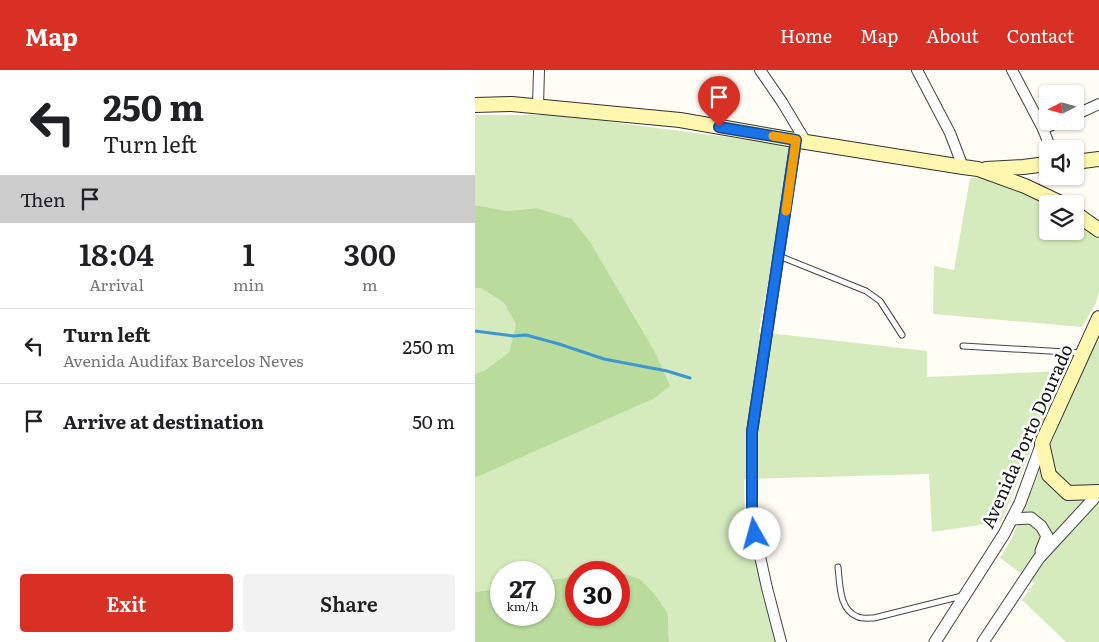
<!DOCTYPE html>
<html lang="en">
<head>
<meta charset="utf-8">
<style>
  :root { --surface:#fff; --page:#f2f2f2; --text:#202124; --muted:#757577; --line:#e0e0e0; --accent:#d93025 }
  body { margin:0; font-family:Literata,serif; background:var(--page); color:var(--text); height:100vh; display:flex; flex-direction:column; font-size:19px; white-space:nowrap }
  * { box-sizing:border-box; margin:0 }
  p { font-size:16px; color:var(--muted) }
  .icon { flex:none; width:28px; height:28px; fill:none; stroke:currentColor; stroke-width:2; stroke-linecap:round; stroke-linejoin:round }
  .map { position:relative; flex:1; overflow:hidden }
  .drawer { display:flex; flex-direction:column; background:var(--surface); width:475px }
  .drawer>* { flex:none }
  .banner { background:#fff; color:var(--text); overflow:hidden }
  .needle { width:32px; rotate:264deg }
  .tools { position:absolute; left:564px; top:15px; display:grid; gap:10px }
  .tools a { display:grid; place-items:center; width:45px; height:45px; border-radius:5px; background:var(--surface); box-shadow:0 1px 4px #0004; font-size:25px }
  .speed { position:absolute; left:15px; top:491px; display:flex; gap:10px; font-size:25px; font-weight:700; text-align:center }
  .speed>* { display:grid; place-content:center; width:65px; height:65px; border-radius:50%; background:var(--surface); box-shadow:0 1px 4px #0004; line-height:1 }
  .speed small { font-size:12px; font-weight:400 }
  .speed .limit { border:8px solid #d22; background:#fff; color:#111 }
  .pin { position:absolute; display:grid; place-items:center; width:42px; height:42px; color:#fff; margin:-51px -21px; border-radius:50% 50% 50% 0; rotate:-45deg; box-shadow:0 0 5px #0007 }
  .pin .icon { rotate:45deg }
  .me { position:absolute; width:55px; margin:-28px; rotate:353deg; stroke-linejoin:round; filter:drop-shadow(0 0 4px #0008) }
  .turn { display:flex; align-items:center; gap:18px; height:105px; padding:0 20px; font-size:22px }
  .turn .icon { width:65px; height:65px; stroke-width:2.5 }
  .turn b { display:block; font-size:35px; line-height:42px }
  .then { display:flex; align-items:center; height:48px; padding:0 20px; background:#0003; gap:10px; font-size:19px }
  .eta { display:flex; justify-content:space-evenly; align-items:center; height:85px; text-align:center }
  .eta b { font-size:30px; font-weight:600; line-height:35px }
  .primary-button { display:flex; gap:10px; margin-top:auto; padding:10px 20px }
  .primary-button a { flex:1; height:58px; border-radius:5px; background:var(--accent); color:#fff; font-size:20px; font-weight:600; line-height:58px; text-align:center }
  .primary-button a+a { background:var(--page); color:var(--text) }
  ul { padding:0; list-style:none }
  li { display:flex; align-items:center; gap:15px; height:75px; padding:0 20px; border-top:1px solid var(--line) }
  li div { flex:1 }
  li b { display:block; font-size:19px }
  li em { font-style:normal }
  header { display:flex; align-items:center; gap:30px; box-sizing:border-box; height:70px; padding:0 25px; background:var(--accent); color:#fff }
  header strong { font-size:24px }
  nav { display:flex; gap:28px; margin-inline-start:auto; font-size:18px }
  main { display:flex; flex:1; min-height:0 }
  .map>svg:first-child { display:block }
  .green { fill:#d5ebbd }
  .forest { fill:#b9dc9c }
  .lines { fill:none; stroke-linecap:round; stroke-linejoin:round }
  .stream { stroke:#3f96cf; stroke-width:3 }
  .service-casing { stroke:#444; stroke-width:7 }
  .minor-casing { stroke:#444; stroke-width:12 }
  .tertiary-casing { stroke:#444; stroke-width:13 }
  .secondary-casing { stroke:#333; stroke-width:16 }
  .service { stroke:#fff; stroke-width:5 }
  .minor { stroke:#fff; stroke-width:10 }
  .tertiary { stroke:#fff; stroke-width:11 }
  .secondary { stroke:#fff6b0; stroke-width:14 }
  .route-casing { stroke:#114b97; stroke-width:12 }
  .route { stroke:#1a73e8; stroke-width:9 }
  .slow { stroke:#f59e0b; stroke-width:9 }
  .labels { text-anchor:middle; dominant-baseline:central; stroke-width:5; stroke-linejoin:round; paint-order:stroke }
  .street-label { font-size:18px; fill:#111; stroke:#fff }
</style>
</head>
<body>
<header>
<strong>Map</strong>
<nav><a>Home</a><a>Map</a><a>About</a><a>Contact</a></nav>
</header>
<main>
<section class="drawer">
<div class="banner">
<div class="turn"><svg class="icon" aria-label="left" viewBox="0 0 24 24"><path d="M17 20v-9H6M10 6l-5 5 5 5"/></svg><div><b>250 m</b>Turn left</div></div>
<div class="then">Then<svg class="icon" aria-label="arrive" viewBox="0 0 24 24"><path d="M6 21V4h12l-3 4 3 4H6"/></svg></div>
</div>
<div class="eta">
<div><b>18:04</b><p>Arrival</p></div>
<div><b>1</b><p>min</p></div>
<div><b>300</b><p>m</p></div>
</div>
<ul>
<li><svg class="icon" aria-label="left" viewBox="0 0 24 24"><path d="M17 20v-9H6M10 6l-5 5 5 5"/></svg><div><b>Turn left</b><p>Avenida Audifax Barcelos Neves</p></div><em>250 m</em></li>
<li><svg class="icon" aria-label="arrive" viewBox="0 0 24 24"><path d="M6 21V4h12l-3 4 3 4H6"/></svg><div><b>Arrive at destination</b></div><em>50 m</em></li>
</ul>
<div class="primary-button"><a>Exit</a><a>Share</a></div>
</section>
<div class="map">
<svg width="624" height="572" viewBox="0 0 624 572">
  <rect width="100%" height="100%" fill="#fffdf5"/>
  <!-- green -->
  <g class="green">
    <path d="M 0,45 L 81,45 L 291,72 L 317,79 L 284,262 L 452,281 L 452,307 L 589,301 L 526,452 L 457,462 L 454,404 L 269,409 L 270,451 L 298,558 L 303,572 L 194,572 L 193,544 L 165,509 L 139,500 L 125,502 L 101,502 L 101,506 L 69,511 L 69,502 L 26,502 L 26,518 L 0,522 L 0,408 L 178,329 L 61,138 L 32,141 L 0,135 Z"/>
    <path d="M 495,108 L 511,108 L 572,134 L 572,161 L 600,161 L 600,150 L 624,169 L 624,221 L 621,233 L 607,257 L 458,244 L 459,196 L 479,200 Z"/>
    <path d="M 0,218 L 6,218 L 29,233 L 41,255 L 34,282 L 10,300 L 0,304 Z"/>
    <path d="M 624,270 L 624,572 L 591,572 L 547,530 L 559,513 L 525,488 L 536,470 L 609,293 Z"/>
  </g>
  <!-- forest -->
  <g class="forest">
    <path d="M 0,135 L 32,141 L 61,138 L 97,149 L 115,172 L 181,284 L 195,316 L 178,329 L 0,408 L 0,304 L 10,300 L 34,282 L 41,255 L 29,233 L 6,218 L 0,218 Z"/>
    <path d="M 139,500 L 165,509 L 181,526 L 193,544 L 194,572 L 0,572 L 0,522 L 26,518 L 26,545 L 69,545 L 69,511 L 101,506 L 101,545 L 144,545 L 144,502 L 125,502 Z"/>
  </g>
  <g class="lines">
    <!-- stream -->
    <path class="stream" d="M 0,261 L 38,266 L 51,265 L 84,274 L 129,289 L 192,301 L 215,308"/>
    <!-- service casing -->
    <g class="service-casing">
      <g id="service">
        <path d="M 304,186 L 391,221 L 405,231 L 427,265"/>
        <path d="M 488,276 L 608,283"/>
        <path d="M 363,497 C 365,515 364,540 383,547 C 388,549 394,548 399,548 L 487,526"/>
      </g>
    </g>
    <!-- minor casing -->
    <g class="minor-casing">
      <g id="minor">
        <path d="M 285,0 L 307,32 L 331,72"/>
        <path d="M 442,0 L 475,63 L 488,97"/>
        <path d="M 537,0 L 568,59 L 576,79"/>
        <path d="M 63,36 L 64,0"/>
        <path d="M 600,45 L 624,34"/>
        <path d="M 568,59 L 586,51"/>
        <path d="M 306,572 L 292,518 L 277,450 L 277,362 L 321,70"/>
      </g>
    </g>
    <!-- tertiary casing -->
    <g class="tertiary-casing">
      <g id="tertiary">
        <path d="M 537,449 L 556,448 L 566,456 L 572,466 L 566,481"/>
        <path d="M 460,572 L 529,464 L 545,433 L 567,373"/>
        <path d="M 508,572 L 564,488 L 624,423"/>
      </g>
    </g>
    <!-- secondary casing -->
    <g class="secondary-casing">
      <g id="secondary">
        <path d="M 0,35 L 37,34 L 205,50 L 331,72 L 488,97 L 503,99 L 550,116 L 588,134"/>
        <path d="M 600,92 L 624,89"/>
        <path d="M 511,99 L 548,97 L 572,94"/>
        <path d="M 600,143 L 624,160"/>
        <path d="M 624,248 L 567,373 L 574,405 L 593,423 L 624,422"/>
      </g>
    </g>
    <!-- service -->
    <use href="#service" class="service"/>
    <!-- minor -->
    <use href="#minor" class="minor"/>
    <!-- tertiary -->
    <use href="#tertiary" class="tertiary"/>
    <!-- secondary -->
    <use href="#secondary" class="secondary"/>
  </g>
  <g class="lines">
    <!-- route casing -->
    <g class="route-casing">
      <path id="route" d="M 244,57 L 321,70 L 277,362 L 277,450 L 280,464"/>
    </g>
    <!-- route -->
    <use href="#route" class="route"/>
    <!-- slow -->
    <path class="slow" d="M 298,66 L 321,70 L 311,141"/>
  </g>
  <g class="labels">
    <!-- street labels -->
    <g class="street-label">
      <text transform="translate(551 366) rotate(-66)">Avenida Porto Dourado</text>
    </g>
  </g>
</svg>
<div class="tools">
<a><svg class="needle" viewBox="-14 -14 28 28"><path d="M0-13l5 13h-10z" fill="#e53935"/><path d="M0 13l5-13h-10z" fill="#757577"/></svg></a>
<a><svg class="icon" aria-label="sound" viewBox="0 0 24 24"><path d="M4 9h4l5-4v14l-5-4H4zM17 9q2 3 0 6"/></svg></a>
<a><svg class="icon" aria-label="layers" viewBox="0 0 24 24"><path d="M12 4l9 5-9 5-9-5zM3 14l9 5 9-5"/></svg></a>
</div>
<div class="speed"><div>27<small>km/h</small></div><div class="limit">30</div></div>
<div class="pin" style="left:244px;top:57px;background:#d93025"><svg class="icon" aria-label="arrive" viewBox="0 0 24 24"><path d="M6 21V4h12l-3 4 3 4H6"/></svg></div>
<svg class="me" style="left:280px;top:464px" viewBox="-20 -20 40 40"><circle r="19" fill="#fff"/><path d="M0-13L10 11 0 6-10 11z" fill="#1a73e8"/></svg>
</div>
</main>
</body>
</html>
